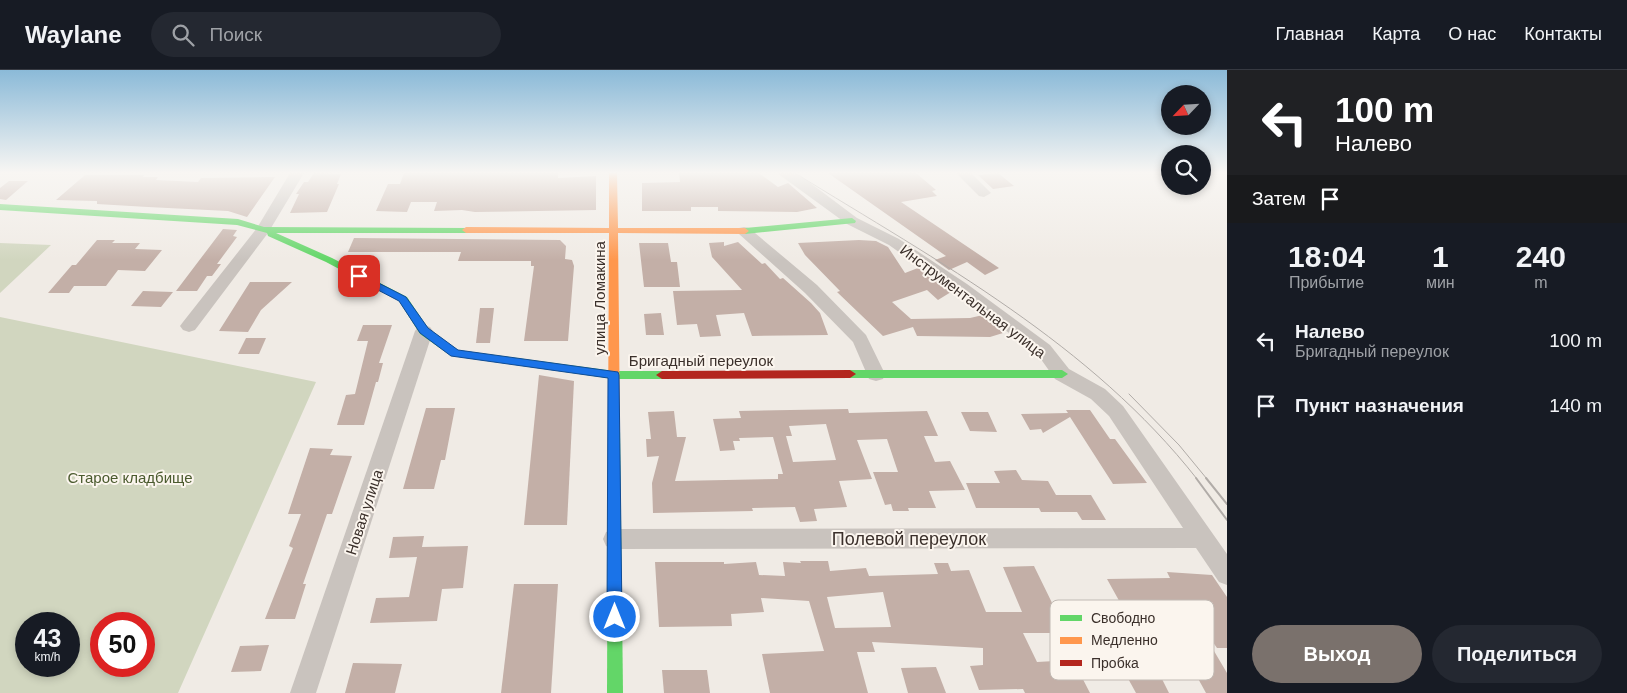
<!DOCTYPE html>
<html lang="ru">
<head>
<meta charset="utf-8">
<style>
  :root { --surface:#171b24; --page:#242831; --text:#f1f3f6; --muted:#9ea1a6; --line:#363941; --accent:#7a716c }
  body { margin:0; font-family:Arial,sans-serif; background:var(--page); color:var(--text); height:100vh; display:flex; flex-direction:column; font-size:19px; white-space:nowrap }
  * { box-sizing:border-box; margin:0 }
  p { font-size:16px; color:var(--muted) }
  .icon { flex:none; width:28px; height:28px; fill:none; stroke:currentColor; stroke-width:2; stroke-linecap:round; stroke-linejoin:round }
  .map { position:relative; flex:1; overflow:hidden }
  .drawer { display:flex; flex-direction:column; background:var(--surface); width:400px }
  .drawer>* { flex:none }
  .banner { background:#202124; color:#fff; overflow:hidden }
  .needle { width:32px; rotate:245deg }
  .tools { position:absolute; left:1161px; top:15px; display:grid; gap:10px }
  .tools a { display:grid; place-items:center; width:50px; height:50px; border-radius:50%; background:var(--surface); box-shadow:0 2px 8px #0003; font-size:25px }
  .speed { position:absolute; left:15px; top:542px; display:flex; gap:10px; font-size:25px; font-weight:700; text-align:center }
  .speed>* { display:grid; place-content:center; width:65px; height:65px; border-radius:50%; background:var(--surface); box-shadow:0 2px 8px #0003; line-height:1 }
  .speed small { font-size:12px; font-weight:400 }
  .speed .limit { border:8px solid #d22; background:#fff; color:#111 }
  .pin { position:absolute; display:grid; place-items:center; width:42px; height:42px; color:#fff; margin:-21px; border-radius:10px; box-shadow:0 2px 8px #0006 }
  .me { position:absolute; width:55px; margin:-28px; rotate:0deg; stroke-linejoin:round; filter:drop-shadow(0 0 4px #0008) }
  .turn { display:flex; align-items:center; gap:18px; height:105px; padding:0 25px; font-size:22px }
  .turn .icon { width:65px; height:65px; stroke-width:2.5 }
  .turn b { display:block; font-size:35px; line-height:42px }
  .then { display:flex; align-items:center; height:48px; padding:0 25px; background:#0003; gap:10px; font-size:19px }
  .eta { display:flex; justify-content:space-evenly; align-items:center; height:85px; text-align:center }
  .eta b { font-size:30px; font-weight:700; line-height:35px }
  .button { display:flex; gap:10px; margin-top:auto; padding:10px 25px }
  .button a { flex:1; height:58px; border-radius:30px; background:var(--accent); color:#fff; font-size:20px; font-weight:700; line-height:58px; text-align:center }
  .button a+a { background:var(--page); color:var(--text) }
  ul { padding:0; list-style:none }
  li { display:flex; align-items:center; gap:15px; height:65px; padding:0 25px }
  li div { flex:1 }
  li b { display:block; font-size:19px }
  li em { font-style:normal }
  header { display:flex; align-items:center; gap:30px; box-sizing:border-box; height:70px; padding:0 25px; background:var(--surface); border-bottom:1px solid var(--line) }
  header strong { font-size:24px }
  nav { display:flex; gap:28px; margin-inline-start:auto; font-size:18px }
  .search { width:350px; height:45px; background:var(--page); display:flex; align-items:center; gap:12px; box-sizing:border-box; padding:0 18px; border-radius:28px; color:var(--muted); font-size:19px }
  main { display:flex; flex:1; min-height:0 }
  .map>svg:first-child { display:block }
  .green { fill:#d1d6bf; fill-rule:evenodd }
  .building { fill:#c3afa7; fill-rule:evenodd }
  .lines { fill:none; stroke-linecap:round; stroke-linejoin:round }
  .street { fill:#c9c3be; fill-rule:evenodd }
  .fast { fill:#63d668; fill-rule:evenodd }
  .slow { fill:#ff974d; fill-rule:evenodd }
  .jam { fill:#b3261e; fill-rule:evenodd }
  .tram-far1 { stroke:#b1aca8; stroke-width:1 }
  .tram { stroke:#b1aca8; stroke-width:2 }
  .route { fill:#1a73e8; stroke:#114b97 }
  .labels { text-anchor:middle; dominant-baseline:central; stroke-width:4; stroke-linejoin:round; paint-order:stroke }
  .street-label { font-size:15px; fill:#3b302b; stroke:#fbf5ee }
  .park-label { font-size:15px; fill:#4a5a2e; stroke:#fbf5ee }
  .near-street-label { font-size:18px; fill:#3b302b; stroke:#fbf5ee }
  .key { fill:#fbf5ee; stroke:#c1bab4; stroke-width:1 }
  .key-label { font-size:14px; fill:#3b302b }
</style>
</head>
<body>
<header>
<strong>Waylane</strong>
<div class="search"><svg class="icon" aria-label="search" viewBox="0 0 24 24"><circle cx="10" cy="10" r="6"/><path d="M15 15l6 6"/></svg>Поиск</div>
<nav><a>Главная</a><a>Карта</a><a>О нас</a><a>Контакты</a></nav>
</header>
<main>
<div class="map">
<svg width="1227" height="623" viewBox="0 0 1227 623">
  <rect width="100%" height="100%" fill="#f0ebe5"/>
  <!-- green -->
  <g class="green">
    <path d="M 0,173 L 51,175 L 0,223 Z"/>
    <path d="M 0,247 L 316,312 L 178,623 L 0,623 ZM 26,554 L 69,554 L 69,596 L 26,596 ZM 101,554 L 144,554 L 144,596 L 101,596 Z"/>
  </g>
  <!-- building -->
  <g class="building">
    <path d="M 314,103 L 341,104 L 337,114 L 339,114 L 327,142 L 290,143 L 299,124 L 296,124 L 304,112 L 308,112 Z"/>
    <path d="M 404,103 L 558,103 L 558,108 L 596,106 L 596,140 L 475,142 L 462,140 L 434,141 L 437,132 L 411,132 L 407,142 L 376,141 L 388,114 L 400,114 Z"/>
    <path d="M 679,103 L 759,103 L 778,117 L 788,113 L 817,138 L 797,142 L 718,141 L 718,137 L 691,137 L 691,141 L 642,141 L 642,113 L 680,112 Z"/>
    <path d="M 828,103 L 916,103 L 936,120 L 932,121 L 937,126 L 901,132 L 999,198 L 985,205 L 967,192 L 949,200 L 935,190 L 946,186 Z"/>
    <path d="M 998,103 L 1014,116 L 993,119 L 978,105 Z"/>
    <path d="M 85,105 L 144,105 L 143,107 L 158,107 L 156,110 L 198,112 L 201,108 L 275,107 L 247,147 L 228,141 L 148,137 L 97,134 L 97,131 L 56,130 Z"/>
    <path d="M 9,111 L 28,111 L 6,130 L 0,129 L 0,118 Z"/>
    <path d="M 223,159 L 237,160 L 233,166 L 237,167 L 217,194 L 221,194 L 212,206 L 207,206 L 197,221 L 176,221 Z"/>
    <path d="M 354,168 L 560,170 L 566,176 L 565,189 L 572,190 L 574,196 L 568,271 L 524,271 L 534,196 L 531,196 L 531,191 L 458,191 L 461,182 L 348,182 Z"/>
    <path d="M 97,170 L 115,170 L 112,173 L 140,173 L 135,179 L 162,180 L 145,201 L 118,200 L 106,216 L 74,216 L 69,223 L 48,223 L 72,195 L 76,195 Z"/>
    <path d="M 859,170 L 876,171 L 888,177 L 905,203 L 918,198 L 951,222 L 938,230 L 927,220 L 892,232 L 911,249 L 970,248 L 983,245 L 1003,263 L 990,267 L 917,266 L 913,257 L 883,266 L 837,222 L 840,221 L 805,185 L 798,173 Z"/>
    <path d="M 724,172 L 724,176 L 738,172 L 762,194 L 765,193 L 780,209 L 783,208 L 811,233 L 820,243 L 828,265 L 752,266 L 744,243 L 716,245 L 721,266 L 700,267 L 697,254 L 677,255 L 673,221 L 742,220 L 712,187 L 709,173 Z"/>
    <path d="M 639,173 L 668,173 L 671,192 L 677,192 L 680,217 L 644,217 Z"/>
    <path d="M 250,212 L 292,212 L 261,240 L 248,262 L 219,261 Z"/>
    <path d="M 143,221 L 173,222 L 161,237 L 131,236 Z"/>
    <path d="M 480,238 L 494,238 L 490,273 L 476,273 Z"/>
    <path d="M 661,243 L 664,265 L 646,265 L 644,244 Z"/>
    <path d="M 363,255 L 392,255 L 379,293 L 383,293 L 378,312 L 376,312 L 364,355 L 337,355 L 346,325 L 355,324 L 368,271 L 357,271 Z"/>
    <path d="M 246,268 L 266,268 L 259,284 L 238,284 Z"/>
    <path d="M 539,305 L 574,311 L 567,455 L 524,455 Z"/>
    <path d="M 426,338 L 455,338 L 445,390 L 441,390 L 434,419 L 403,419 Z"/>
    <path d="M 848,339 L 849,343 L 927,341 L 938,366 L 924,366 L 935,392 L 950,391 L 965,420 L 929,421 L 936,438 L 908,438 L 909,441 L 893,441 L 891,434 L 885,435 L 873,402 L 898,402 L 887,369 L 857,370 L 872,409 L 839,411 L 847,437 L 814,439 L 817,451 L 800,452 L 795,437 L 752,438 L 753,441 L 653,443 L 652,413 L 659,386 L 647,387 L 646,369 L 651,369 L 648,342 L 674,341 L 677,367 L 686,367 L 675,411 L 778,409 L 778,404 L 783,404 L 773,367 L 739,368 L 740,371 L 733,371 L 735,380 L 720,381 L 713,349 L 741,348 L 739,341 ZM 826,354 L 836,390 L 793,392 L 786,366 L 792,366 L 789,356 Z"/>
    <path d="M 1066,340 L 1090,340 L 1110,369 L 1115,369 L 1147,413 L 1113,414 L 1070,347 L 1043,363 L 1041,359 L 1030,360 L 1021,344 L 1068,343 Z"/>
    <path d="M 961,342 L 988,342 L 997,362 L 970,361 Z"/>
    <path d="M 310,378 L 333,379 L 330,385 L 352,386 L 332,444 L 327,444 L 303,514 L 306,514 L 295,549 L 265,549 L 293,478 L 289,476 L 301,444 L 288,444 Z"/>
    <path d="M 1016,400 L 1022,410 L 1048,411 L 1056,425 L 1091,425 L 1106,450 L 1082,450 L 1077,442 L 1041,442 L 1039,438 L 976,438 L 966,413 L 1000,413 L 994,401 Z"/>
    <path d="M 424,466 L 422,477 L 468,476 L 463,518 L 442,519 L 437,551 L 370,553 L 376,528 L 409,527 L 417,487 L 389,488 L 393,467 Z"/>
    <path d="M 800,491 L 828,491 L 830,501 L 866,498 L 869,506 L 938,504 L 934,493 L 948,493 L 951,501 L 969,500 L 986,542 L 1022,542 L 1003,497 L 1034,496 L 1056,541 L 1107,541 L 1105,536 L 1122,536 L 1107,509 L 1170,508 L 1167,502 L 1212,505 L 1227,527 L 1227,578 L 1217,578 L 1192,542 L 1187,541 L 1183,534 L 1139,532 L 1166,582 L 1214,581 L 1227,603 L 1227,623 L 1206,623 L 1195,603 L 1160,605 L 1169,623 L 1136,623 L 1103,563 L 1023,563 L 1037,592 L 1073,590 L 1090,623 L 1025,623 L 1023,619 L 979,620 L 970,596 L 983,595 L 983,578 L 872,572 L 875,582 L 857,582 L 868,623 L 770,623 L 762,584 L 824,581 L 809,531 L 761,528 L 764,542 L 731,544 L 732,556 L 659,557 L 655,492 L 724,492 L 724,494 L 756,492 L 759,505 L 785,506 L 783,492 L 801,493 ZM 883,522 L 891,557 L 835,558 L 827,527 Z"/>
    <path d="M 514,514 L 558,514 L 551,623 L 501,623 Z"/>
    <path d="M 269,575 L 261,601 L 231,602 L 240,576 Z"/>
    <path d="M 353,593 L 402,594 L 395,623 L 345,623 Z"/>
    <path d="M 936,597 L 946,623 L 908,623 L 901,598 Z"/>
    <path d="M 662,600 L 707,600 L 710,623 L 664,623 Z"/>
  </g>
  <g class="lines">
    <!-- street -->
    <g class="street">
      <path d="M 290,103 L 304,103 L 268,163 L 195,260 L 189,262 L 183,260 L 180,256 L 183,252 L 257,158 Z"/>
      <path d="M 777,103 L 794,103 L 801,106 L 857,148 L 899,169 L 967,214 L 1050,275 L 1069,299 L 1105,319 L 1123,336 L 1227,484 L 1227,515 L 1219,512 L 1196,478 L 614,479 L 606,476 L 603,469 L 606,462 L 614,459 L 1183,458 L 1109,346 L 1091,329 L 1055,309 L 1038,285 L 955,222 L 889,175 L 847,154 Z"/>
      <path d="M 956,103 L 971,103 L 991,123 L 984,127 L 979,126 Z"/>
      <path d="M 744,157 L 749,158 L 817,215 L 866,265 L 885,304 L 883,309 L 876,311 L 869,309 L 853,272 L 805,223 L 739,164 L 737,161 L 739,158 Z"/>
      <path d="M 424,255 L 430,257 L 433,261 L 316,623 L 290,623 L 415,261 L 418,257 Z"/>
    </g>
    <!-- fast -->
    <g class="fast">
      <path d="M 0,134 L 238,149 L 264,157 L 469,158 L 469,162 L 466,163 L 276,163 L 332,188 L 407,227 L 428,258 L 458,280 L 614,301 L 662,301 L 668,305 L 662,309 L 614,309 L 451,286 L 420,264 L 399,231 L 326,192 L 268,166 L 267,163 L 237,155 L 0,140 Z"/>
      <path d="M 852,148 L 856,151 L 855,153 L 745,164 L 741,161 L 745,158 Z"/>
      <path d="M 850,300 L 1062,300 L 1068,304 L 1062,308 L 850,308 L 844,304 Z"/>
      <path d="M 614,355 L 618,357 L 620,360 L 623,623 L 607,623 L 608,360 L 610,357 Z"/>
    </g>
    <!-- slow -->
    <path class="slow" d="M 609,103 L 617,103 L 618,158 L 745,158 L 749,161 L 745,164 L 618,163 L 620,360 L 618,363 L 610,363 L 608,360 L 609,163 L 466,163 L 462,160 L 466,157 L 609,158 Z"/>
    <!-- jam -->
    <path class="jam" d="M 850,300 L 856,304 L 850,308 L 662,309 L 656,305 L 662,301 Z"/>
    <!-- tram-far1 -->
    <g class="tram-far1">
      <path d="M 795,103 C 939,192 1091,274 1197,409"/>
      <path d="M 1129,324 L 1179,375 L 1207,409"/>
    </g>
    <!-- tram -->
    <g class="tram">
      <path d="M 1196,408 L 1227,450"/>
      <path d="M 1206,408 L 1227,434"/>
    </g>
  </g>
  <!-- sky -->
  <linearGradient id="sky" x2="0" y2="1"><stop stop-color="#8bbad8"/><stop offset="0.54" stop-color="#f8f6f3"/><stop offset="1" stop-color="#f8f6f3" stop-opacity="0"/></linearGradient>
  <rect width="1227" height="190" fill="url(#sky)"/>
  <!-- route -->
  <path class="route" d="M 359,203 L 406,227 L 428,258 L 458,280 L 618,302 L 619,305 L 622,547 L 620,552 L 615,554 L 609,552 L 607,547 L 608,308 L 451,286 L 420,263 L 399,231 L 355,208 L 355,204 Z"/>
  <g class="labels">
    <!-- street labels -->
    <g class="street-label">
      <text transform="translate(599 228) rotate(-90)">улица Ломакина</text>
      <text transform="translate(973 231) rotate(37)">Инструментальная улица</text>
      <text x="701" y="290">Бригадный переулок</text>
      <text transform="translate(364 442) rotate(-72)">Новая улица</text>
    </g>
    <!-- park labels -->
    <g class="park-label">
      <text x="130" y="407">Старое кладбище</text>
    </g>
    <!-- near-street labels -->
    <g class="near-street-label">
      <text x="909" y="469">Полевой переулок</text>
    </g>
  </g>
  <!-- legend -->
  <rect x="1050" y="530" width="164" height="80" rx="8" class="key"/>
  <rect x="1060" y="545" width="22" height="6" fill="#63d668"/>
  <rect x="1060" y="567" width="22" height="7" fill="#ff974d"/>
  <rect x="1060" y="590" width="22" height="6" fill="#b3261e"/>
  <g class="key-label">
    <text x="1091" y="553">Свободно</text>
    <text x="1091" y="575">Медленно</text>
    <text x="1091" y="598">Пробка</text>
  </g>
</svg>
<div class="tools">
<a><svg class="needle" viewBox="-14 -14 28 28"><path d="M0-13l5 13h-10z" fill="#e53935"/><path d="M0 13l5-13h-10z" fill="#9ea1a6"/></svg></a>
<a><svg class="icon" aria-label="search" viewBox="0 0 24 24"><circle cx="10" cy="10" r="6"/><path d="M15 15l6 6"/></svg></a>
</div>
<div class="speed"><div>43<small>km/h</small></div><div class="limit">50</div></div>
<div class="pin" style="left:359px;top:206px;background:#d93025"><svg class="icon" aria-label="arrive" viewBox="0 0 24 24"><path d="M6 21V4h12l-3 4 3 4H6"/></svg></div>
<svg class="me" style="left:615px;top:547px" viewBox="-20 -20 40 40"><circle r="17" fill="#1a73e8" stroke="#fff" stroke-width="3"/><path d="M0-11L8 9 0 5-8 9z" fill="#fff"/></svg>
</div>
<section class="drawer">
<div class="banner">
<div class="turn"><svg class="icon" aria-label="left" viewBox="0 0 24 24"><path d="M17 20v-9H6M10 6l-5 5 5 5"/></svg><div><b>100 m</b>Налево</div></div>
<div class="then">Затем<svg class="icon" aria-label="arrive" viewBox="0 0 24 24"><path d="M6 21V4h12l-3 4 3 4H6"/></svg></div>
</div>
<div class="eta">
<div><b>18:04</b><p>Прибытие</p></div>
<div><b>1</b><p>мин</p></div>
<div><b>240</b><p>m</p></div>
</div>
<ul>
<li><svg class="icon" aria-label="left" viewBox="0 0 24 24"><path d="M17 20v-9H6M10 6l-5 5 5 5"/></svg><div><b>Налево</b><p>Бригадный переулок</p></div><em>100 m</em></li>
<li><svg class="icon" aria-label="arrive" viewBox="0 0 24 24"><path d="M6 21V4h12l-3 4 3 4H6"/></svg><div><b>Пункт назначения</b></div><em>140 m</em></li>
</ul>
<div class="button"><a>Выход</a><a>Поделиться</a></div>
</section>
</main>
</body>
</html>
